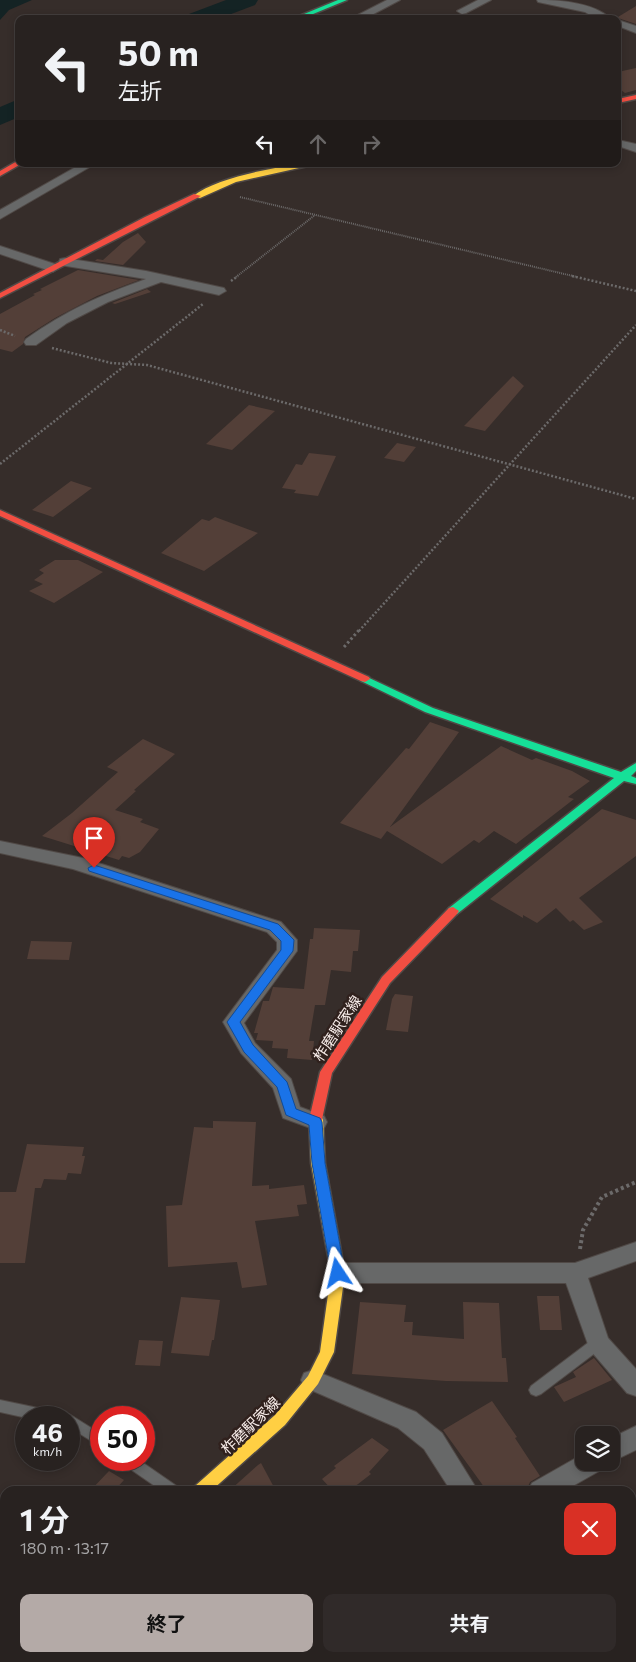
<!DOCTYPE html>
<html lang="ja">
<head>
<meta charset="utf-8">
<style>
  :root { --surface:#282220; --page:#302a29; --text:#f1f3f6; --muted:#a5a4a5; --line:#443f3e; --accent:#b4aaa7 }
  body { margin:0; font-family:Commissioner,"Noto Sans JP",sans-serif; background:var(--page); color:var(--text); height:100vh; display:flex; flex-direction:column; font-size:19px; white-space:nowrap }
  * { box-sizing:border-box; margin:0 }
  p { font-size:16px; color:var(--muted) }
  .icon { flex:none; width:28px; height:28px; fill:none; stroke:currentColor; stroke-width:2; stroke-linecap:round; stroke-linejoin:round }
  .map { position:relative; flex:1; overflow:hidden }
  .sheet { position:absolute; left:0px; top:1486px; width:636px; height:176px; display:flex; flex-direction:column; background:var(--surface); border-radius:15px 15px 0 0; box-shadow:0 2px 8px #0003,0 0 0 1px var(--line) }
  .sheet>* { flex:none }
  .banner { position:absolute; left:15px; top:15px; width:606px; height:152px; border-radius:10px; box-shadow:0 2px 8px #0003,0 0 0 1px var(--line); background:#282220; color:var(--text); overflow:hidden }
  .tools { position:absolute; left:575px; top:1426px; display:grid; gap:10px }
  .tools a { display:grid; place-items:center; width:45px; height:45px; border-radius:10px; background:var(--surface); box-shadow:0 2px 8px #0003,0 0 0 1px var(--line); font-size:25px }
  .speed { position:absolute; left:15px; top:1406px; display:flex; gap:10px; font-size:25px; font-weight:700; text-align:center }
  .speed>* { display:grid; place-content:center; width:65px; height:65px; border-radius:50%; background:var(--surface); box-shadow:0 2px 8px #0003,0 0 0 1px var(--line); line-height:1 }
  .speed small { font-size:12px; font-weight:400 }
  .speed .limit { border:8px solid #d22; background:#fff; color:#111 }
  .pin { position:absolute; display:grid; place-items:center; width:42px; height:42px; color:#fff; margin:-51px -21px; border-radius:50% 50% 50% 0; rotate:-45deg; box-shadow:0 0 5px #0007 }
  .pin .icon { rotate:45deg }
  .me { position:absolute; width:55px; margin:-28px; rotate:350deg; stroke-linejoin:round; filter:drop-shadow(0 0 4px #0008) }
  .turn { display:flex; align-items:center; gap:18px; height:105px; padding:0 20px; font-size:22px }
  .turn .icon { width:65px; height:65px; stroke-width:2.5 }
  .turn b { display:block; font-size:35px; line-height:42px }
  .lanes { display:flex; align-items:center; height:48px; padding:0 20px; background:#0003; justify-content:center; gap:25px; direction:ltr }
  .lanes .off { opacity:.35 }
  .round { display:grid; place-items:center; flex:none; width:52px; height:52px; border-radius:10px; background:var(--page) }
  .headline { display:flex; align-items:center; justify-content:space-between; height:85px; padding:0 20px }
  h1 { font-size:30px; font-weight:700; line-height:38px }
  .button { display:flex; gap:10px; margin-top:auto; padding:10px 20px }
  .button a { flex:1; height:58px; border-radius:10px; background:var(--accent); color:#111; font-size:20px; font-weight:700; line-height:58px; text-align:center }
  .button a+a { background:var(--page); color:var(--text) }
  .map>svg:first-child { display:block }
  .water { fill:#142324 }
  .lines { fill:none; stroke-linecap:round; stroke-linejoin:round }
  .river { fill:#142324; fill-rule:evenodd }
  .building { fill:#533f38 }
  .lane-casing { stroke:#504946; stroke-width:2 }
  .street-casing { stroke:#504946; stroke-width:2 }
  .fast-casing { stroke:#504946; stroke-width:3 }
  .slow-casing { stroke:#504946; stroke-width:3 }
  .jam-casing { stroke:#504946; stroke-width:3 }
  .path-far3 { stroke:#6c6a6a; stroke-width:2; stroke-dasharray:1 1; stroke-linecap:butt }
  .path-far2 { stroke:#6c6a6a; stroke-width:2.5; stroke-dasharray:2 2; stroke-linecap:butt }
  .path-far1 { stroke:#6c6a6a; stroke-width:3; stroke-dasharray:2.5 2.5; stroke-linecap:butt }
  .path { stroke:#6c6a6a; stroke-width:4; stroke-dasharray:3 3; stroke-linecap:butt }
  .lane { fill:#676868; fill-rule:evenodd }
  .street { fill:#676868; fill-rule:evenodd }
  .fast { fill:#16e098; fill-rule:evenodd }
  .slow { fill:#ffcf43; fill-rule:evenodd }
  .jam { fill:#f24e42; fill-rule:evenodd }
  .route { fill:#1a73e8; stroke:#114b97 }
  .labels { text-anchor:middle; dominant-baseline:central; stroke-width:5; stroke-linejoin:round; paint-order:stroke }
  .street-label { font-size:15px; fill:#f8edea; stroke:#30211d }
</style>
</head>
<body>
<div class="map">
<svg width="636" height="1662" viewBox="0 0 636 1662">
  <rect width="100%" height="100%" fill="#362d2a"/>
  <!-- water -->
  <path class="water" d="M 0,0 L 32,0 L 9,10 L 0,20 Z"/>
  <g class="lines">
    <!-- river -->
    <g class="river">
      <path d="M 226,0 L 258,0 L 255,5 L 218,19 L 186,19 L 189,14 Z"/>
      <path d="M 19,99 L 19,117 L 0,125 L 0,107 Z"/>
    </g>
  </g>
  <!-- building -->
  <g class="building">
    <path d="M 636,6 L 636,24 L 618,18 L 618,17 Z"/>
    <path d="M 636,68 L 636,90 L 625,93 L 618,88 L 618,72 Z"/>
    <path d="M 138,233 L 146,242 L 123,265 L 95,261 L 97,259 L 103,260 L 123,242 Z"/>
    <path d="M 78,270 L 139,280 L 97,296 L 55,318 L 25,337 L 23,344 L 12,352 L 0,349 L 0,314 L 35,295 L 33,294 L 42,290 L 40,289 Z"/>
    <path d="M 147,289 L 151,292 L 115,304 L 112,303 Z"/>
    <path d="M 513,376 L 524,386 L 485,431 L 464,426 Z"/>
    <path d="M 249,405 L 275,411 L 232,450 L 206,444 Z"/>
    <path d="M 397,443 L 416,447 L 404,462 L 384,458 Z"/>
    <path d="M 309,453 L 336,456 L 318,496 L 294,493 L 296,490 L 282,488 L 296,464 L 302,465 Z"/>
    <path d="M 71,481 L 92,488 L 53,517 L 32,510 Z"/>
    <path d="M 215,517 L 258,533 L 204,571 L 161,553 L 202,519 L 209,521 Z"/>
    <path d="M 55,560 L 78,560 L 103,572 L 54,603 L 29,591 L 43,584 L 34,580 L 44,573 L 39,570 Z"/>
    <path d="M 430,722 L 459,732 L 390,827 L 501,746 L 532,760 L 536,758 L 572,771 L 590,781 L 568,797 L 574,799 L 516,844 L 494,831 L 479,843 L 474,840 L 442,864 L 387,831 L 381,839 L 340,823 L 406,748 L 409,749 Z"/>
    <path d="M 143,739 L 175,754 L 134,790 L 136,791 L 115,810 L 143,819 L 140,822 L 159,829 L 140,852 L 129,858 L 122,856 L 119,860 L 42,836 L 72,813 L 118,772 L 107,767 Z"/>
    <path d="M 602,809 L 636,820 L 636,856 L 579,898 L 603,922 L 584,930 L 573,920 L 570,922 L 556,908 L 537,923 L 523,915 L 523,918 L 490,899 Z"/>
    <path d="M 314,928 L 360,930 L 358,951 L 353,951 L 351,972 L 331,970 L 325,1005 L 315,1005 L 309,1041 L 314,1041 L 312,1060 L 287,1058 L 288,1049 L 272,1048 L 273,1041 L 256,1040 L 258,1033 L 254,1033 L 263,1001 L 269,1001 L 273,987 L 304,989 L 310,939 L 313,939 Z"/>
    <path d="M 31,941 L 72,942 L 69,960 L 27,959 Z"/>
    <path d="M 395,994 L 413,996 L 408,1032 L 386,1030 L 392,999 Z"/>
    <path d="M 213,1121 L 256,1122 L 252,1186 L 269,1185 L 269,1189 L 304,1185 L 307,1204 L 297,1205 L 299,1216 L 255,1221 L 267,1285 L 242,1288 L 237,1262 L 168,1267 L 166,1206 L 182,1205 L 194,1127 L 213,1128 Z"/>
    <path d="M 27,1144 L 84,1147 L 82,1156 L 85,1156 L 81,1174 L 68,1173 L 66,1180 L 44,1179 L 41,1188 L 35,1188 L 25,1263 L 0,1263 L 0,1192 L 16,1192 Z"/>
    <path d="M 537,1296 L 559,1296 L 562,1330 L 540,1330 Z"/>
    <path d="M 181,1297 L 220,1300 L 214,1340 L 212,1340 L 209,1356 L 171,1353 Z"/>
    <path d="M 360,1302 L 406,1305 L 404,1322 L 413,1322 L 412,1335 L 464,1339 L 463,1302 L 499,1303 L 502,1358 L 506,1358 L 508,1382 L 446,1381 L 352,1374 Z"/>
    <path d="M 139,1340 L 163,1341 L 160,1366 L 135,1365 Z"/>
    <path d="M 594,1358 L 612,1380 L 564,1402 L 554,1387 L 576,1377 L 573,1372 Z"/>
    <path d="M 492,1401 L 517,1437 L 515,1438 L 540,1476 L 530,1482 L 526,1491 L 487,1491 L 443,1430 Z"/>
    <path d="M 372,1438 L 389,1450 L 369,1472 L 371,1474 L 349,1491 L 333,1491 L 322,1479 L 336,1468 L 334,1466 Z"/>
    <path d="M 261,1463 L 276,1491 L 229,1491 L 258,1465 Z"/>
    <path d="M 109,1471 L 124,1480 L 114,1491 L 90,1491 Z"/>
  </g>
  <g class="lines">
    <!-- lane casing -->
    <g class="lane-casing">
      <g id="lane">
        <path d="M 598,1338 L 603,1339 L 604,1343 L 603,1347 L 541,1394 L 536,1396 L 531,1394 L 529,1390 L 531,1386 L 593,1339 Z"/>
        <path d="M 0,1400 L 57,1412 L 62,1414 L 63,1418 L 27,1418 L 0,1412 Z"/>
        <path d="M 69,1414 L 101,1434 L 101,1447 L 69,1427 L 69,1418 L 64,1418 Z"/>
        <path d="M 121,1460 L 139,1460 L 178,1487 L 180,1491 L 162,1491 L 123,1464 Z"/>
      </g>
    </g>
    <!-- street casing -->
    <g class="street-casing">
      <g id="street">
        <path d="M 387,0 L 400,0 L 364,19 L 350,19 Z"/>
        <path d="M 478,0 L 491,0 L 466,13 L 462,14 L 457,11 Z"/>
        <path d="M 537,0 C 560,0 593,2 611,19 L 597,19 L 585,12 L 538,2 Z"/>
        <path d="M 618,20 L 636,26 L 636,33 L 618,26 Z"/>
        <path d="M 618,140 L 636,144 L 636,152 L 618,146 Z"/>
        <path d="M 81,164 L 95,164 L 0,219 L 0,210 Z"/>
        <path d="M 0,246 L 58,265 L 59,268 L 53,272 L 0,254 Z"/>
        <path d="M 65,258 L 146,271 L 224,288 L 226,291 L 219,295 L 161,282 L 108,302 L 67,323 L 36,345 L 26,345 L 24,342 L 26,339 C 67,310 99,296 146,279 L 60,265 L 59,262 L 60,259 Z"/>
        <path d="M 0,841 L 83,858 L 281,922 L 297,940 L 297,951 L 244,1023 L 255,1043 L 291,1079 L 300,1107 L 324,1116 L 327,1122 L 324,1128 L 316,1130 L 283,1118 L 273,1088 L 241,1053 L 223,1022 L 277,950 L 277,942 L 267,932 L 73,869 L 0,853 Z"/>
        <path d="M 636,1242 L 636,1261 L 588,1278 L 608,1338 L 636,1369 L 636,1396 L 627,1393 L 590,1350 L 566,1283 L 338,1283 L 330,1280 L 326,1273 L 330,1266 L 338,1263 L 575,1263 Z"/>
        <path d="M 313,1370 L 416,1412 L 442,1433 L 478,1491 L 451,1491 L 424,1449 L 398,1428 L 304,1387 L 301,1380 L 304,1373 Z"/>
        <path d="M 636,1426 L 636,1450 L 611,1462 L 611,1438 Z"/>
        <path d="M 583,1454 L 584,1462 L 604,1462 L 601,1470 L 564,1491 L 528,1491 L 532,1483 Z"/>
        <path d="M 163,1658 L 191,1658 L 193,1662 L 165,1662 Z"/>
        <path d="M 444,1658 L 471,1658 L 472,1662 L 444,1662 Z"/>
        <path d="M 564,1658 L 598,1658 L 600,1662 L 566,1662 Z"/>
      </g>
    </g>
    <!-- fast casing -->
    <g class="fast-casing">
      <g id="fast">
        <path d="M 338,0 L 347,0 L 301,19 L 292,19 Z"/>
        <path d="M 365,676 L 433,708 L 621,772 L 636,763 L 636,771 L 631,776 L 636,778 L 636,784 L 624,781 L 457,914 L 449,914 L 447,911 L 449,908 L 614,778 L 425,712 L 361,681 L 360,679 L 361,677 Z"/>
      </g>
    </g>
    <!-- slow casing -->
    <g class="slow-casing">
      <g id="slow">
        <path d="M 300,164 L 317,164 L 236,182 L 200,198 L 193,196 C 216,178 271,168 300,164 Z"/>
        <path d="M 316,1115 L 321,1116 L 323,1120 L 325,1163 L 345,1273 L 334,1352 L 318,1384 L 285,1425 L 211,1491 L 192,1491 L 195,1486 L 275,1415 L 308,1376 L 320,1352 L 331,1273 L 311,1163 L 309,1120 L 311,1116 Z"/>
      </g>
    </g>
    <!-- jam casing -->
    <g class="jam-casing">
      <g id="jam">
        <path d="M 636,95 L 636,99 L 618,103 L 618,99 Z"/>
        <path d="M 19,160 L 19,164 L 21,164 L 0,176 L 0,171 Z"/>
        <path d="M 194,194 L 201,196 L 0,298 L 0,293 L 145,217 Z"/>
        <path d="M 0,510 L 369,677 L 370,679 L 365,682 L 361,681 L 0,516 Z"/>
        <path d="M 453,907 L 459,911 L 457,914 L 390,983 L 332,1073 L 321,1124 L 316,1125 L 311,1124 L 309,1120 L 320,1072 L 382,977 L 449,908 Z"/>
        <path d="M 19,1658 L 37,1658 L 35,1662 L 17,1662 Z"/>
      </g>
    </g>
    <!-- path-far3 -->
    <g class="path-far3">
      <path d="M 240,197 L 577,277"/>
      <path d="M 236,277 L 315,215"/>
    </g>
    <!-- path-far2 -->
    <g class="path-far2">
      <path d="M 572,276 L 636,291"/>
      <path d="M 231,281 L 238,276"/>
      <path d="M 0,330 L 15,336"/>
      <path d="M 52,348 L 111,363 L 147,365 L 636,499"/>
      <path d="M 0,464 L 203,304"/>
      <path d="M 359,631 L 636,325"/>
    </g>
    <!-- path-far1 -->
    <path class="path-far1" d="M 344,647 L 360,629"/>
    <!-- path -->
    <path class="path" d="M 580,1249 L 583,1230 L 602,1197 L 636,1182"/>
    <!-- lane -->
    <use href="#lane" class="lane"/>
    <!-- street -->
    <use href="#street" class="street"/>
    <!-- fast -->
    <use href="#fast" class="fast"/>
    <!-- slow -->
    <use href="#slow" class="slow"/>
    <!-- jam -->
    <use href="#jam" class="jam"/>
  </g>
  <!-- route -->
  <path class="route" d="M 94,865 L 278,924 L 294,940 L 293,951 L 240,1022 L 253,1045 L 287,1082 L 296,1109 L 320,1118 L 322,1122 L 325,1163 L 345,1273 L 343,1277 L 338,1279 L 333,1277 L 331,1273 L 312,1163 L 309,1125 L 286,1115 L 277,1087 L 244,1052 L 227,1022 L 281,950 L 281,941 L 270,930 L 89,871 L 88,868 Z"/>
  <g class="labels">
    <!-- street labels -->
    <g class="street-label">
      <text transform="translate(337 1028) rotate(-57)">柞磨駅家線</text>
      <text transform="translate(250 1425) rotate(-44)">柞磨駅家線</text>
    </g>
  </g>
</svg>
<div class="tools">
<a><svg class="icon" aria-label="layers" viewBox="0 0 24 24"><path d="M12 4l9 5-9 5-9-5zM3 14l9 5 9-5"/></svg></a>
</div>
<div class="speed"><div>46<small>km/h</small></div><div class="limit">50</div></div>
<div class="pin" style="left:94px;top:868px;background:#d93025"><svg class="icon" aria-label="arrive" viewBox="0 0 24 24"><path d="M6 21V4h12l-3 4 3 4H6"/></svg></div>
<svg class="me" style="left:338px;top:1273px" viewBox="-20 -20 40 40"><path d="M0-17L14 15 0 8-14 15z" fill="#1a73e8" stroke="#fff" stroke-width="4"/></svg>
<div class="banner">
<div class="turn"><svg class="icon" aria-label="left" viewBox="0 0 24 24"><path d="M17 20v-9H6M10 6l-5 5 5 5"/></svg><div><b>50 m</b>左折</div></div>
<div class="lanes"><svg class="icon" aria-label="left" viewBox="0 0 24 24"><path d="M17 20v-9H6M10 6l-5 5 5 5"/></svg><svg class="icon off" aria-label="ahead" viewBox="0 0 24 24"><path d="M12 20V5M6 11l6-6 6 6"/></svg><svg class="icon off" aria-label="right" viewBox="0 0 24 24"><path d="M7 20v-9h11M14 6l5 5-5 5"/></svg></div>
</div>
<section class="sheet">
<div class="headline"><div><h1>1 分</h1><p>180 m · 13:17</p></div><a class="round" style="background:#d93025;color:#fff"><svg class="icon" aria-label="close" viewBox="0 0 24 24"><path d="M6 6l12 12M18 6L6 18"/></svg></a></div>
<div class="button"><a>終了</a><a>共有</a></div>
</section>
</div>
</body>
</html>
